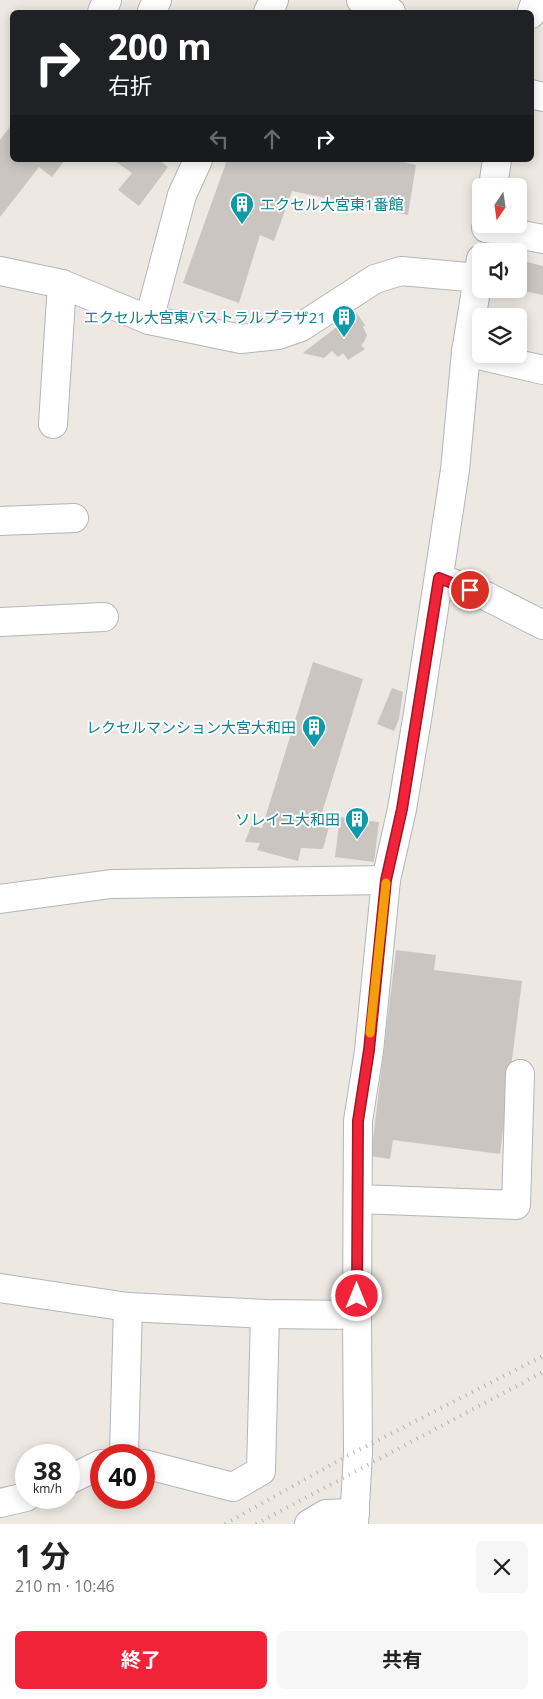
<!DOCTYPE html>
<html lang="ja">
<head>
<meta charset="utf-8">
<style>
  :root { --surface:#fff; --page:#f6f6f6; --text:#222; --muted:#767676; --accent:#f12338 }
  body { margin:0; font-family:"Open Sans","Noto Sans JP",sans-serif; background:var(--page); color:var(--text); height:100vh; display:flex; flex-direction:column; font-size:19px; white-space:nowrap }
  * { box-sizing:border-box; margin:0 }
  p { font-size:16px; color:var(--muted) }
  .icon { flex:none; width:28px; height:28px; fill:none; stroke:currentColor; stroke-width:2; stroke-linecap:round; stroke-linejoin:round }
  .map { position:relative; height:1524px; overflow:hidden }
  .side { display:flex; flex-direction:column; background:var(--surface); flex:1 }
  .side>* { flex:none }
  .hud { position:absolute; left:10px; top:10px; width:524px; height:152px; border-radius:8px; box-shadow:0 2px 12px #0003; background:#202124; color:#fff; overflow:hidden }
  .needle { width:32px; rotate:193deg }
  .tools { position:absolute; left:472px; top:178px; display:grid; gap:10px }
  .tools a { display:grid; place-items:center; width:55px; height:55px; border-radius:8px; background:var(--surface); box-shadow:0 2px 12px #0003; font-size:25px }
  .speed { position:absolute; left:15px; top:1444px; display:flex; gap:10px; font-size:25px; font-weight:700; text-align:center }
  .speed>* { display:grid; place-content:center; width:65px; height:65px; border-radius:50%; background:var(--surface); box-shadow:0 2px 12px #0003; line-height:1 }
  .speed small { font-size:12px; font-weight:400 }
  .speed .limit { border:8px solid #d22; background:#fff; color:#111 }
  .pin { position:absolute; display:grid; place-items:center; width:42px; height:42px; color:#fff; margin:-21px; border:2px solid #fff; border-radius:50%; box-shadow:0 1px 5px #0007 }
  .me { position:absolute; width:55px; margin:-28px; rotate:0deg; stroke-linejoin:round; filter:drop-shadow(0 0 4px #0008) }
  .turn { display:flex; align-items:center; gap:18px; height:105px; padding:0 15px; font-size:22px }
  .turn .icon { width:65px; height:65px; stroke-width:2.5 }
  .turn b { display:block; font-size:35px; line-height:42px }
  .lanes { display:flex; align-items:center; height:48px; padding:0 15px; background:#0003; justify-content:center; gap:25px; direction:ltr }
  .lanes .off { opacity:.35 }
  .round { display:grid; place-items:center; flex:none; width:52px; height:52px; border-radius:8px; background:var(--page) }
  .summary { display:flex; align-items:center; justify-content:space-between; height:85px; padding:0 15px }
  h1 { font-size:30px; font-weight:700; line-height:38px }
  .button { display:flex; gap:10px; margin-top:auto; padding:10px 15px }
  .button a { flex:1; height:58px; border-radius:8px; background:var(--accent); color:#fff; font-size:20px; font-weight:700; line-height:58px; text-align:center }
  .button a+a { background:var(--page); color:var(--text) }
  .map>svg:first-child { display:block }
  .building { fill:#cac5c0 }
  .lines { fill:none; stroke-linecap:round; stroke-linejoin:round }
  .minor-casing { stroke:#b2b6b9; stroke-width:30 }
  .minor { stroke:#fff; stroke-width:28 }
  .rail { stroke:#b0b1b2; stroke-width:4; stroke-dasharray:1 6; stroke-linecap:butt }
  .route-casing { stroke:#9d1724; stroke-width:12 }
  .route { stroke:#f12338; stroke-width:9 }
  .slow { stroke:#f59e0b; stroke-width:9 }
  .labels { text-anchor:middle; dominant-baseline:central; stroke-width:4; stroke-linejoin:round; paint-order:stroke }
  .culture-label { font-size:15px; fill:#0d838f; stroke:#fff; text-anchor:end }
</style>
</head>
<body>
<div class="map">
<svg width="543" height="1524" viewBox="0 0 543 1524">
  <rect width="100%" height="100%" fill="#ede8e1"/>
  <!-- building -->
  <g class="building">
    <path d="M 12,124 L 12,160 L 65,160 L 52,177 L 39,167 L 0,217 L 0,140 Z"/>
    <path d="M 118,160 L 159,160 L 168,167 L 139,206 L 118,190 L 132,173 L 116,162 Z"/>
    <path d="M 227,160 L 394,160 L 416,165 L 408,215 L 292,191 L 274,241 L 260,235 L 239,303 L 183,283 Z"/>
    <path d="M 519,260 L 543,266 L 543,295 L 519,290 Z"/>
    <path d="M 356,312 L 365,325 L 363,327 L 367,335 L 364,342 L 361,345 L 365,349 L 348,360 L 343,353 L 338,357 L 332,351 L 324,358 L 303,353 Z"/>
    <path d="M 313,662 L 363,679 L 321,816 L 331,819 L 323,849 L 301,848 L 298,861 L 257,850 L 260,843 L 245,842 L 251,826 L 262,828 Z"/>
    <path d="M 392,688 L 403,692 L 399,719 L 394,731 L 377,724 Z"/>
    <path d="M 340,817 L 379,822 L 374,862 L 335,857 Z"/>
    <path d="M 396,950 L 436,955 L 434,970 L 522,981 L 500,1154 L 393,1140 L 390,1159 L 371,1156 Z"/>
  </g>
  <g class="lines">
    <!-- minor casing -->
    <g class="minor-casing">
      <g id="minor">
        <path d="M 361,0 L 391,12"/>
        <path d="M 152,11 L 157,0"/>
        <path d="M 102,12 L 107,0"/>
        <path d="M 268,12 L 274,0"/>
        <path d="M 531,14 L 536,0"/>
        <path d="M 531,94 L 543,97"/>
        <path d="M 493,186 L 497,160"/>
        <path d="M 486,228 L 543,239"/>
        <path d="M 0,271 L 62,284 L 149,320 L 241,339 L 278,335 L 301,327 L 375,279 L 401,271 L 479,278"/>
        <path d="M 149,320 L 182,195 L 198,160"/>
        <path d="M 466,352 L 543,370"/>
        <path d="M 53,424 L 62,284"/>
        <path d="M 0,521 L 74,518"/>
        <path d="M 439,578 L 486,596 L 543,625"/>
        <path d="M 0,622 L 104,617"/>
        <path d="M 0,899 L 111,884 L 386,880"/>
        <path d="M 358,1199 L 516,1205 L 520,1074"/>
        <path d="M 0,1288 L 128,1307 L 265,1314 L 357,1315"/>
        <path d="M 126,1455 L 124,1453 L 128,1307"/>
        <path d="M 144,1464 L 233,1487 L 261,1471 L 265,1314"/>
        <path d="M 69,1480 L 101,1464"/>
        <path d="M 0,1503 L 26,1497"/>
        <path d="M 309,1524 L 326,1514 L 355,1513"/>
        <path d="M 354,1524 L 358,1452 L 357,1315 L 358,1121 L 369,1051 L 386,880 L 402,809 L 418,713 L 455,470 L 466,352 L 481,259"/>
      </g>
    </g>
    <!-- minor -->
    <use href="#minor" class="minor"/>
    <!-- rail -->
    <g class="rail">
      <path d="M 225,1524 L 345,1457 L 543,1356"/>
      <path d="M 256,1524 L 543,1372"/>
    </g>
  </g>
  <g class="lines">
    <!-- route casing -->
    <g class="route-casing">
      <path id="route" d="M 357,1296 L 358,1121 L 369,1050 L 386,880 L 402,809 L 439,578 L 470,590"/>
    </g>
    <!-- route -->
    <use href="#route" class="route"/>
    <!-- slow -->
    <path class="slow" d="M 370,1033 L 386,883"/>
  </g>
  <!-- icons -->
  <defs>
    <g id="building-pin" transform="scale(1.25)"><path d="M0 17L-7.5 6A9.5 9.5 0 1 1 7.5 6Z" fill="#0f9aa8" stroke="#fff"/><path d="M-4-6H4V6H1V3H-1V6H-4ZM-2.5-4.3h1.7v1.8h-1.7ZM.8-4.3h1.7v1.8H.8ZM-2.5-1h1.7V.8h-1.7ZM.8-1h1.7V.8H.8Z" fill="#fff"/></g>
  </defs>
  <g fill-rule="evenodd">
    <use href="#building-pin" x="242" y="204"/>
    <use href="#building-pin" x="344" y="317"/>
    <use href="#building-pin" x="314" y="727"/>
    <use href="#building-pin" x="357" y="819"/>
  </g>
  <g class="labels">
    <!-- culture labels -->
    <g class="culture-label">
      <text x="260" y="204" text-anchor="start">エクセル大宮東1番館</text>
      <text x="326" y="317">エクセル大宮東パストラルプラザ21</text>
      <text x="296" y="727">レクセルマンション大宮大和田</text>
      <text x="340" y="819">ソレイユ大和田</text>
    </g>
  </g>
</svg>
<div class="tools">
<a><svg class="needle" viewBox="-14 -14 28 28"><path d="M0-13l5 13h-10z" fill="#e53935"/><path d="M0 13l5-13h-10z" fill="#767676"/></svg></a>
<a><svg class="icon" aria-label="sound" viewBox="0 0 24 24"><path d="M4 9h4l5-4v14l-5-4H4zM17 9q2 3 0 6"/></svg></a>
<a><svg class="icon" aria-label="layers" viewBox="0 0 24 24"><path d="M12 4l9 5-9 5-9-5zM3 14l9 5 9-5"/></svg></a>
</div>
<div class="speed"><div>38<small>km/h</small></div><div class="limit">40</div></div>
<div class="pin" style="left:470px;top:590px;background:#d93025"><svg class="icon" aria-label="arrive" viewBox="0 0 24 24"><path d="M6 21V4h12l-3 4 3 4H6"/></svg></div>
<svg class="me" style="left:357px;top:1296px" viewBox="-20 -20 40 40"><circle r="17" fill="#f12338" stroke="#fff" stroke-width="3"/><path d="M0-11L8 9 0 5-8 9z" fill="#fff"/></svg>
<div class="hud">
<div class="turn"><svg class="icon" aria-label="right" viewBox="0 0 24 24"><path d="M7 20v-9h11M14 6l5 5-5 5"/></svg><div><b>200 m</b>右折</div></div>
<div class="lanes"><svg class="icon off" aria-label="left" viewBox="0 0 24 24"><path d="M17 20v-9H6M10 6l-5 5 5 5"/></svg><svg class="icon off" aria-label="ahead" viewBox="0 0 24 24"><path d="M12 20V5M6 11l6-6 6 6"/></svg><svg class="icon" aria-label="right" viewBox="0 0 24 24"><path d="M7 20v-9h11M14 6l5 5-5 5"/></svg></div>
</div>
</div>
<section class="side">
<div class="summary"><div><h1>1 分</h1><p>210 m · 10:46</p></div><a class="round"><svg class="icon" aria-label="close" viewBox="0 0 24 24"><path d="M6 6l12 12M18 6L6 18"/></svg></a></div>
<div class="button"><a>終了</a><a>共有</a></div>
</section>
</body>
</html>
